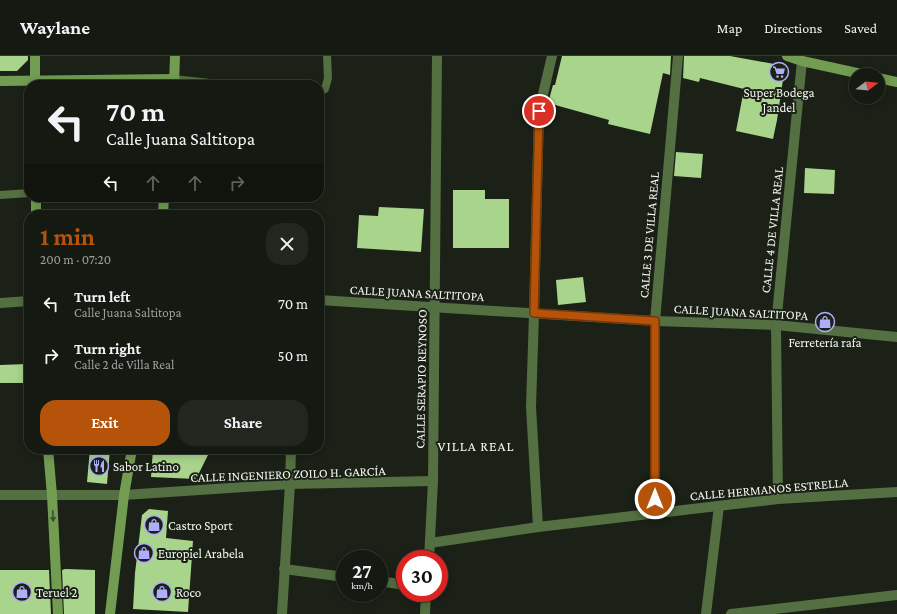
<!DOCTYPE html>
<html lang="en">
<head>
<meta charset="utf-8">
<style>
  :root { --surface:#141911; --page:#21261f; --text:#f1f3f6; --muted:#9da09f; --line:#333831; --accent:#b45309 }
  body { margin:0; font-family:"Crimson Pro",serif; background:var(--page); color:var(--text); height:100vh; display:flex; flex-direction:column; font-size:15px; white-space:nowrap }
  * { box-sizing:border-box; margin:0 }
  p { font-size:13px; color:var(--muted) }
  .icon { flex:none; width:22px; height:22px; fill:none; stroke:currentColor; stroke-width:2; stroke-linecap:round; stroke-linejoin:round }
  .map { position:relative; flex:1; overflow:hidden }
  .side { position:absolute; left:24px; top:154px; width:300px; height:244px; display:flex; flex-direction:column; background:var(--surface); border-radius:16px; box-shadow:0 2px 10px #0003,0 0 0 1px var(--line) }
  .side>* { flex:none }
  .hud { position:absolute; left:24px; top:24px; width:300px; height:122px; border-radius:16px; box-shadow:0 2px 10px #0003,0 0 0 1px var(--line); background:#141911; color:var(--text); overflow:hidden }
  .needle { width:26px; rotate:74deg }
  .fabs { position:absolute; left:849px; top:12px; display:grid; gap:8px }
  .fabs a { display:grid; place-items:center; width:36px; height:36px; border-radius:50%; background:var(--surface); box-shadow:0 2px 10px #0003,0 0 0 1px var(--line); font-size:20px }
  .speed { position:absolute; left:336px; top:494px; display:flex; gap:8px; font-size:20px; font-weight:700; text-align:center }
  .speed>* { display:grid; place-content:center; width:52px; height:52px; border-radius:50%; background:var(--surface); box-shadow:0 2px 10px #0003,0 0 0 1px var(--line); line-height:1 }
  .speed small { font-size:10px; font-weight:400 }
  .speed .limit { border:6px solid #d22; background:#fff; color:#111 }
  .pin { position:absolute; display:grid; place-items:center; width:34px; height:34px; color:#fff; margin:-17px; border:2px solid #fff; border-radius:50%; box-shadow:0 1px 4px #0007 }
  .me { position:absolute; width:44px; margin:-22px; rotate:0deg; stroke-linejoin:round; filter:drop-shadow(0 0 3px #0008) }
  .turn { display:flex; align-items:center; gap:14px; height:84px; padding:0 16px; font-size:18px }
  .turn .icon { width:52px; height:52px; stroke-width:2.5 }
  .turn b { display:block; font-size:28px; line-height:34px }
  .lanes { display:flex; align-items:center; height:38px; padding:0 16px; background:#0003; justify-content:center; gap:20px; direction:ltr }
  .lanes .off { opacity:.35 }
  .round { display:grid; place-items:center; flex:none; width:42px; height:42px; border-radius:16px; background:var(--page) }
  .head { display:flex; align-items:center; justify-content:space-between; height:68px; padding:0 16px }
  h1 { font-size:24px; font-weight:700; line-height:30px; color:var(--accent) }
  .action { display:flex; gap:8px; margin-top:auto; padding:8px 16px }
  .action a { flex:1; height:46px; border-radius:16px; background:var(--accent); color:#fff; font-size:16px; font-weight:700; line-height:46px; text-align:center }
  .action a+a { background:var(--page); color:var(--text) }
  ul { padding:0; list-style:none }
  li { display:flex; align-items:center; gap:12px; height:52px; padding:0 16px }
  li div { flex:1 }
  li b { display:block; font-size:15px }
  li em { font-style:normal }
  header { display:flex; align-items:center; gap:24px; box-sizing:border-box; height:56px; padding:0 20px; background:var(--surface); border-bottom:1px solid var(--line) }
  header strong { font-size:19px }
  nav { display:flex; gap:22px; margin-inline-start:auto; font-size:14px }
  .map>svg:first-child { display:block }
  .building { fill:#a9d48c }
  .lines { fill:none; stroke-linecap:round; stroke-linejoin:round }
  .lane { stroke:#546f41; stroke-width:8 }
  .street { stroke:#546f41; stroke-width:10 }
  .secondary { stroke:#719c51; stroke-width:10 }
  .oneway { fill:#3d522e }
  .route-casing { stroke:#753606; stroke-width:10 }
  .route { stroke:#b45309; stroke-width:7 }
  .labels { text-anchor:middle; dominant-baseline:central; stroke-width:4; stroke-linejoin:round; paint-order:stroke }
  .poi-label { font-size:13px; fill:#f2f6ef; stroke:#1b2117; text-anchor:start }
  .street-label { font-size:13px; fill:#f2f6ef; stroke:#1b2117 }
  .neighbourhood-label { font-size:14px; letter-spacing:1px; fill:#f2f6ef; stroke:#1b2117 }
</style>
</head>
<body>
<header>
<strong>Waylane</strong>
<nav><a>Map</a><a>Directions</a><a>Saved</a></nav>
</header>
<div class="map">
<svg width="897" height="558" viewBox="0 0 897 558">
  <rect width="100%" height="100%" fill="#1b2117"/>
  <!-- building -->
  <g class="building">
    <path d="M 0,0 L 28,0 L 28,4 L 17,15 L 0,15 Z"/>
    <path d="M 562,0 L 671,0 L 670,19 L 663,17 L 650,78 L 608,68 L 609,64 L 548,47 L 553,29 L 555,29 Z"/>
    <path d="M 684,0 L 730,0 L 785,10 L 777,64 L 773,83 L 736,75 L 744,33 L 700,22 L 699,26 L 683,22 Z"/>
    <path d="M 676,96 L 703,98 L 701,122 L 674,120 Z"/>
    <path d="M 805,112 L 835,114 L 834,138 L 804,137 Z"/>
    <path d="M 453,134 L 485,134 L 485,143 L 509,143 L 509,192 L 453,192 Z"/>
    <path d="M 379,151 L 424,153 L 421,196 L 357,192 L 359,159 L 378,160 Z"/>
    <path d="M 583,221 L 586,246 L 558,249 L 556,224 Z"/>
    <path d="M 28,308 L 29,327 L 0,327 L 0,309 Z"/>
    <path d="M 90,393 L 110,393 L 107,428 L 87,426 Z"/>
    <path d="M 153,393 L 211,393 L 196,423 L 151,421 Z"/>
    <path d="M 149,453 L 168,455 L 166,482 L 193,485 L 188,556 L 133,553 L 135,517 L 142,459 Z"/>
    <path d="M 65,513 L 95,514 L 95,558 L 64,558 L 62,514 Z"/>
    <path d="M 0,514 L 49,514 L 51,558 L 0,558 Z"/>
  </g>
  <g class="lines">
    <!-- lane -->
    <g class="lane">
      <path d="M 174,23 L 228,29"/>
      <path d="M 319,37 L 325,33 L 328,22 L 327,0"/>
      <path d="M 0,139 L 29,137"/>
    </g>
    <!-- street -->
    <g class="street">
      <path d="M 319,244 L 655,265 L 776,269 L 897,281"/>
      <path d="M 0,247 L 29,245"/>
      <path d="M 0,439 L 124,439 L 290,428 L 433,425"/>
      <path d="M 778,443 L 776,269 L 802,5"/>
      <path d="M 655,457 L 655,265 L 678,0"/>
      <path d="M 538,471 L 531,351 L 534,257 L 539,55 L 552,0"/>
      <path d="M 430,487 L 538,471 L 778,443 L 897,436"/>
      <path d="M 429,503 L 433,425 L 437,0"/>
      <path d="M 284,513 L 345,521"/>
      <path d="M 379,525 L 405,529"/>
      <path d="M 282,558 L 290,428 L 291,393"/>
      <path d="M 425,558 L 426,537"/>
      <path d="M 706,558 L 719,450"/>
      <path d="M 731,558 L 897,539"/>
    </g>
    <!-- secondary -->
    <g class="secondary">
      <path d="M 35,0 L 35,29"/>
      <path d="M 787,0 L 802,5 L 866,19"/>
      <path d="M 878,22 L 897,26"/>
      <path d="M 0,25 L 174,23"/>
      <path d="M 174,29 L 175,0"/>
      <path d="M 36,141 L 36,159"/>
      <path d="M 163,159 L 164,141"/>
      <path d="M 48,393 L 52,439 L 58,558"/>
      <path d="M 110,558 L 124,439 L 132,393"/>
    </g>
  </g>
  <!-- one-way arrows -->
  <defs><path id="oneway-solid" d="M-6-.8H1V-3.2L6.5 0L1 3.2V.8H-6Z"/></defs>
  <use class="oneway" href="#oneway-solid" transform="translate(53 460) rotate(87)"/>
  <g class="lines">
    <!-- route casing -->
    <g class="route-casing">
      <path id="route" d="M 539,55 L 534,257 L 655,265 L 655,443"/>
    </g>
    <!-- route -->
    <use href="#route" class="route"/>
  </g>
  <!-- icons -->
  <defs>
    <g id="supermarket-ring" transform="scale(1)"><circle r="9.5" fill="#1b2117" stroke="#aeaefb" stroke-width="1.5"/><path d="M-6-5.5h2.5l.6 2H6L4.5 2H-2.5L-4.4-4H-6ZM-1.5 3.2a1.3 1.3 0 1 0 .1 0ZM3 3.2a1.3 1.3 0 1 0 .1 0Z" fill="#aeaefb"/></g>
    <g id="shop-ring" transform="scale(1)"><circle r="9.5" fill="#1b2117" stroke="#aeaefb" stroke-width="1.5"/><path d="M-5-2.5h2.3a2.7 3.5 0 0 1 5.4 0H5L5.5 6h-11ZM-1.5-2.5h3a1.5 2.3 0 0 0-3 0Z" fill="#aeaefb"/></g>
    <g id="restaurant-ring" transform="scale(1)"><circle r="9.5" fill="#1b2117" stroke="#aeaefb" stroke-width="1.5"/><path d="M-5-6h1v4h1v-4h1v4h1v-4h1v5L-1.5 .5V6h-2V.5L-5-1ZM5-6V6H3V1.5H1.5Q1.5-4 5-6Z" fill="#aeaefb"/></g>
  </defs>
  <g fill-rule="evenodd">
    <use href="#supermarket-ring" x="779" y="16"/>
    <use href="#shop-ring" x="825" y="266"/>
    <use href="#restaurant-ring" x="99" y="410"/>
    <use href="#shop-ring" x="154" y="469"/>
    <use href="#shop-ring" x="144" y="497"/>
    <use href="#shop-ring" x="22" y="536"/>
    <use href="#shop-ring" x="162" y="536"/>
  </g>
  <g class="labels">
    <!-- poi labels -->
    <g class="poi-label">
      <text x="779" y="36" text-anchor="middle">Super Bodega<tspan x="779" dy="15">Jandel</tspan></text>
      <text x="825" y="286" text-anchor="middle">Ferretería rafa</text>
      <text x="113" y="410">Sabor Latino</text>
      <text x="168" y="469">Castro Sport</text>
      <text x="158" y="497">Europiel Arabela</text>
      <text x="36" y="536">Teruel 2</text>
      <text x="176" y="536">Roco</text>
    </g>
    <!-- street labels -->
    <g class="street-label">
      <text transform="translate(772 174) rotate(-84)">CALLE 4 DE VILLA REAL</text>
      <text transform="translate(649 179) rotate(-85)">CALLE 3 DE VILLA REAL</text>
      <text transform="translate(417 237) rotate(3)">CALLE JUANA SALTITOPA</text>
      <text transform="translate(741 256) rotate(3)">CALLE JUANA SALTITOPA</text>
      <text transform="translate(421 323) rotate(-89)">CALLE SERAPIO REYNOSO</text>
      <text transform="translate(288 418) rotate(-2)">CALLE INGENIERO ZOILO H. GARCÍA</text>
      <text transform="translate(769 433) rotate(-5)">CALLE HERMANOS ESTRELLA</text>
    </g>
    <!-- neighbourhood labels -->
    <g class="neighbourhood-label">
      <text x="476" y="390">VILLA REAL</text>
    </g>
  </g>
</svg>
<div class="fabs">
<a><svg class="needle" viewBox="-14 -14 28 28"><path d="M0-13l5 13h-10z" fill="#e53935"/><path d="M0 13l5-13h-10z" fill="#9da09f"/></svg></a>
</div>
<div class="speed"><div>27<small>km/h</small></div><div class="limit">30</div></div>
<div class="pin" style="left:539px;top:55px;background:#d93025"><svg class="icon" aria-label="arrive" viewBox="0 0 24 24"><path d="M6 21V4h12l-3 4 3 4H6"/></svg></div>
<svg class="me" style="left:655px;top:443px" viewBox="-20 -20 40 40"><circle r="17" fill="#b45309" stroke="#fff" stroke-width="3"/><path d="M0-11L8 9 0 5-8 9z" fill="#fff"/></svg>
<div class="hud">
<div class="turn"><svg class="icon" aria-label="left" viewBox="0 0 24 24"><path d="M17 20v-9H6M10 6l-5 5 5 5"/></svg><div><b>70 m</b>Calle Juana Saltitopa</div></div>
<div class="lanes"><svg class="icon" aria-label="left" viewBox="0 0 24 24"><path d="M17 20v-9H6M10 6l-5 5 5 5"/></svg><svg class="icon off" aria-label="ahead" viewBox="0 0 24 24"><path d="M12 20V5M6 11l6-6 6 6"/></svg><svg class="icon off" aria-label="ahead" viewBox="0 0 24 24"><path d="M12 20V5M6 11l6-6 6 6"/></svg><svg class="icon off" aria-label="right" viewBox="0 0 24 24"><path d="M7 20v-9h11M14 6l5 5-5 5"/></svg></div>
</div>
<section class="side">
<div class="head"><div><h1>1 min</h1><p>200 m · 07:20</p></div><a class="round"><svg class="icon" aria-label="close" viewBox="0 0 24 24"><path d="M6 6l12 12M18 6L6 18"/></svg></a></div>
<ul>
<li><svg class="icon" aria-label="left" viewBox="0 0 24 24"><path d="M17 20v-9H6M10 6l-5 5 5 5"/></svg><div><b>Turn left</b><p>Calle Juana Saltitopa</p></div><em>70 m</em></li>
<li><svg class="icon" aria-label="right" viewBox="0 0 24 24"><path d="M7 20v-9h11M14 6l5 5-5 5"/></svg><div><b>Turn right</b><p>Calle 2 de Villa Real</p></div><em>50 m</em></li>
</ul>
<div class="action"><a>Exit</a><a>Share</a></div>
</section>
</div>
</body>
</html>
